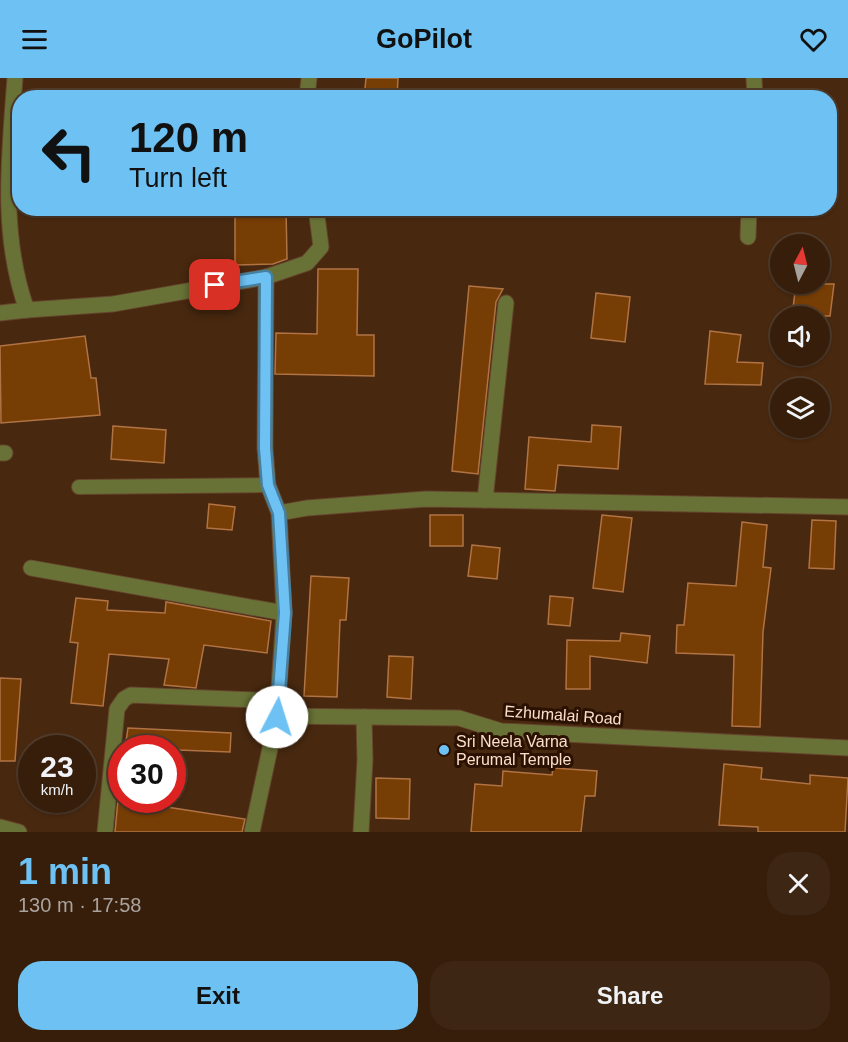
<!DOCTYPE html>
<html lang="en">
<head>
<meta charset="utf-8">
<style>
  :root { --surface:#361e0b; --page:#3d2714; --text:#f1f3f6; --muted:#aaa29d; --line:#503c2c; --accent:#6ec2f3 }
  body { margin:0; font-family:Helvetica,sans-serif; background:var(--page); color:var(--text); height:100vh; display:flex; flex-direction:column; font-size:22px; white-space:nowrap }
  * { box-sizing:border-box; margin:0 }
  p { font-size:20px; color:var(--muted) }
  .icon { flex:none; width:33px; height:33px; fill:none; stroke:currentColor; stroke-width:2; stroke-linecap:round; stroke-linejoin:round }
  .map { position:relative; height:754px; overflow:hidden }
  .details { display:flex; flex-direction:column; background:var(--surface); flex:1 }
  .details>* { flex:none }
  .guide { position:absolute; left:12px; top:12px; width:825px; height:126px; border-radius:24px; box-shadow:0 2px 4px #0004,0 0 0 2px var(--line); background:#6ec2f3; color:#111; overflow:hidden }
  .needle { width:39px; rotate:7deg }
  .fabs { position:absolute; left:770px; top:156px; display:grid; gap:12px }
  .fabs a { display:grid; place-items:center; width:60px; height:60px; border-radius:50%; background:var(--surface); box-shadow:0 2px 4px #0004,0 0 0 2px var(--line); font-size:30px }
  .speed { position:absolute; left:18px; top:657px; display:flex; gap:12px; font-size:30px; font-weight:700; text-align:center }
  .speed>* { display:grid; place-content:center; width:78px; height:78px; border-radius:50%; background:var(--surface); box-shadow:0 2px 4px #0004,0 0 0 2px var(--line); line-height:1 }
  .speed small { font-size:15px; font-weight:400 }
  .speed .limit { border:9px solid #d22; background:#fff; color:#111 }
  .pin { position:absolute; display:grid; place-items:center; width:51px; height:51px; color:#fff; margin:-26px; border-radius:12px; box-shadow:0 3px 9px #0006 }
  .me { position:absolute; width:66px; margin:-33px; rotate:5deg; stroke-linejoin:round; filter:drop-shadow(0 0 4px #0008) }
  .turn { display:flex; align-items:center; gap:21px; height:126px; padding:0 18px; font-size:27px }
  .turn .icon { width:78px; height:78px; stroke-width:2.5 }
  .turn b { display:block; font-size:42px; line-height:51px }
  .round { display:grid; place-items:center; flex:none; width:63px; height:63px; border-radius:24px; background:var(--page) }
  .head { display:flex; align-items:center; justify-content:space-between; height:102px; padding:0 18px }
  h1 { font-size:36px; font-weight:700; line-height:45px; color:var(--accent) }
  .primary-button { display:flex; gap:12px; margin-top:auto; padding:12px 18px }
  .primary-button a { flex:1; height:69px; border-radius:24px; background:var(--accent); color:#111; font-size:24px; font-weight:700; line-height:69px; text-align:center }
  .primary-button a+a { background:var(--page); color:var(--text) }
  header { display:flex; justify-content:space-between; align-items:center; height:78px; padding:0 18px; background:var(--accent); color:#111; font-size:27px; font-weight:700 }
  .map>svg:first-child { display:block }
  .building { fill:#763d04; stroke:#b17344; stroke-width:1.5 }
  .lines { fill:none; stroke-linecap:round; stroke-linejoin:round }
  .service-casing { stroke:#65452d; stroke-width:16 }
  .minor-casing { stroke:#65452d; stroke-width:17 }
  .tertiary-casing { stroke:#65452d; stroke-width:17 }
  .service { stroke:#697236; stroke-width:14 }
  .minor { stroke:#697236; stroke-width:15 }
  .tertiary { stroke:#697236; stroke-width:15 }
  .route-casing { stroke:#487e9e; stroke-width:15 }
  .route { stroke:#6ec2f3; stroke-width:10 }
  .poi-dot { fill:#6ec2f3; stroke:#2a1101; stroke-width:2 }
  .labels { text-anchor:middle; dominant-baseline:central; stroke-width:6; stroke-linejoin:round; paint-order:stroke }
  .street-label { font-size:16px; fill:#fbdfcb; stroke:#2a1101 }
  .poi-label { font-size:16px; fill:#fbdfcb; stroke:#2a1101; text-anchor:start }
</style>
</head>
<body>
<header><svg class="icon" aria-label="menu" viewBox="0 0 24 24"><path d="M4 6h16M4 12h16M4 18h16"/></svg>GoPilot<svg class="icon" aria-label="heart" viewBox="0 0 24 24"><path d="M12 20l-8-8c-3-5 5-10 8-4 3-6 11-1 8 4z"/></svg></header>
<div class="map">
<svg width="848" height="754" viewBox="0 0 848 754">
  <rect width="100%" height="100%" fill="#48280f"/>
  <!-- building -->
  <g class="building">
    <path d="M 366,0 L 398,0 L 397,20 L 364,20 Z"/>
    <path d="M 235,130 L 286,130 L 287,181 L 273,186 L 235,187 Z"/>
    <path d="M 318,191 L 358,191 L 357,257 L 374,257 L 374,298 L 275,296 L 276,255 L 317,256 Z"/>
    <path d="M 796,206 L 834,206 L 830,238 L 792,238 Z"/>
    <path d="M 469,208 L 503,211 L 496,224 L 478,396 L 452,393 Z"/>
    <path d="M 596,215 L 630,219 L 625,264 L 591,260 Z"/>
    <path d="M 710,253 L 741,257 L 737,284 L 763,285 L 761,307 L 705,306 Z"/>
    <path d="M 85,258 L 91,300 L 96,300 L 100,337 L 1,345 L 0,268 Z"/>
    <path d="M 592,347 L 621,349 L 618,391 L 558,387 L 555,413 L 525,411 L 529,359 L 591,364 Z"/>
    <path d="M 113,348 L 166,352 L 164,385 L 111,381 Z"/>
    <path d="M 209,426 L 235,429 L 232,452 L 207,450 Z"/>
    <rect x="430" y="437" width="33" height="31"/>
    <path d="M 602,437 L 632,440 L 623,514 L 593,510 Z"/>
    <path d="M 812,442 L 836,443 L 834,491 L 809,490 Z"/>
    <path d="M 742,444 L 767,447 L 763,489 L 771,490 L 763,554 L 760,649 L 732,648 L 734,577 L 676,575 L 677,547 L 684,547 L 688,505 L 736,508 Z"/>
    <path d="M 472,467 L 500,470 L 497,501 L 468,498 Z"/>
    <path d="M 311,498 L 349,500 L 346,542 L 340,542 L 337,619 L 304,618 Z"/>
    <path d="M 550,518 L 573,520 L 570,548 L 548,546 Z"/>
    <path d="M 76,520 L 108,523 L 107,532 L 165,535 L 166,524 L 271,543 L 267,575 L 204,567 L 196,610 L 164,607 L 169,581 L 109,576 L 103,628 L 71,625 L 78,565 L 70,564 Z"/>
    <path d="M 621,555 L 650,558 L 647,585 L 590,578 L 590,611 L 566,611 L 567,562 L 620,563 Z"/>
    <path d="M 389,578 L 413,579 L 411,621 L 387,619 Z"/>
    <path d="M 0,600 L 21,601 L 15,683 L 0,683 Z"/>
    <path d="M 128,650 L 231,655 L 230,674 L 125,670 Z"/>
    <path d="M 724,686 L 762,690 L 761,701 L 810,706 L 810,697 L 848,700 L 845,754 L 758,754 L 758,749 L 719,747 Z"/>
    <path d="M 553,690 L 597,693 L 595,718 L 585,718 L 581,754 L 471,754 L 475,706 L 502,708 L 503,693 L 552,697 Z"/>
    <path d="M 376,700 L 410,701 L 409,741 L 376,740 Z"/>
    <path d="M 118,722 L 154,722 L 154,727 L 245,741 L 242,754 L 115,754 Z"/>
  </g>
  <g class="lines">
    <!-- service casing -->
    <g class="service-casing">
      <path id="service" d="M 79,409 L 268,407"/>
    </g>
    <!-- minor casing -->
    <g class="minor-casing">
      <g id="minor">
        <path d="M 15,0 C 9,80 0,157 27,232 L 113,226 L 266,199 L 307,185 L 321,169 L 316,130"/>
        <path d="M 754,0 L 755,20"/>
        <path d="M 307,20 L 309,0"/>
        <path d="M 748,159 L 749,130"/>
        <path d="M 266,199 L 265,370 L 268,407 L 279,435 L 284,535 L 277,638"/>
        <path d="M 0,235 L 27,232"/>
        <path d="M 0,375 L 5,375"/>
        <path d="M 485,422 L 506,225"/>
        <path d="M 279,435 L 307,430 L 426,421 L 848,429"/>
        <path d="M 31,490 L 284,535"/>
        <path d="M 105,754 L 117,631 L 124,621 L 131,617 L 278,623"/>
        <path d="M 361,754 L 365,682 L 364,639"/>
      </g>
    </g>
    <!-- tertiary casing -->
    <g class="tertiary-casing">
      <g id="tertiary">
        <path d="M 0,749 L 19,754"/>
        <path d="M 252,754 L 277,638 L 459,640 L 501,653 L 848,670"/>
      </g>
    </g>
    <!-- service -->
    <use href="#service" class="service"/>
    <!-- minor -->
    <use href="#minor" class="minor"/>
    <!-- tertiary -->
    <use href="#tertiary" class="tertiary"/>
  </g>
  <g class="lines">
    <!-- route casing -->
    <g class="route-casing">
      <path id="route" d="M 215,207 L 266,199 L 265,370 L 268,407 L 279,435 L 285,535 L 277,639"/>
    </g>
    <!-- route -->
    <use href="#route" class="route"/>
  </g>
  <!-- markers -->
  <circle class="poi-dot" cx="444" cy="672" r="6"/>
  <g class="labels">
    <!-- street labels -->
    <g class="street-label">
      <text transform="translate(563 637) rotate(4)">Ezhumalai Road</text>
    </g>
    <!-- poi labels -->
    <g class="poi-label">
      <text x="456" y="663">Sri Neela Varna<tspan x="456" dy="18">Perumal Temple</tspan></text>
    </g>
  </g>
</svg>
<div class="fabs">
<a><svg class="needle" viewBox="-14 -14 28 28"><path d="M0-13l5 13h-10z" fill="#e53935"/><path d="M0 13l5-13h-10z" fill="#aaa29d"/></svg></a>
<a><svg class="icon" aria-label="sound" viewBox="0 0 24 24"><path d="M4 9h4l5-4v14l-5-4H4zM17 9q2 3 0 6"/></svg></a>
<a><svg class="icon" aria-label="layers" viewBox="0 0 24 24"><path d="M12 4l9 5-9 5-9-5zM3 14l9 5 9-5"/></svg></a>
</div>
<div class="speed"><div>23<small>km/h</small></div><div class="limit">30</div></div>
<div class="pin" style="left:215px;top:207px;background:#d93025"><svg class="icon" aria-label="arrive" viewBox="0 0 24 24"><path d="M6 21V4h12l-3 4 3 4H6"/></svg></div>
<svg class="me" style="left:277px;top:639px" viewBox="-20 -20 40 40"><circle r="19" fill="#fff"/><path d="M0-13L10 11 0 6-10 11z" fill="#6ec2f3"/></svg>
<div class="guide">
<div class="turn"><svg class="icon" aria-label="left" viewBox="0 0 24 24"><path d="M17 20v-9H6M10 6l-5 5 5 5"/></svg><div><b>120 m</b>Turn left</div></div>
</div>
</div>
<section class="details">
<div class="head"><div><h1>1 min</h1><p>130 m · 17:58</p></div><a class="round"><svg class="icon" aria-label="close" viewBox="0 0 24 24"><path d="M6 6l12 12M18 6L6 18"/></svg></a></div>
<div class="primary-button"><a>Exit</a><a>Share</a></div>
</section>
</body>
</html>
